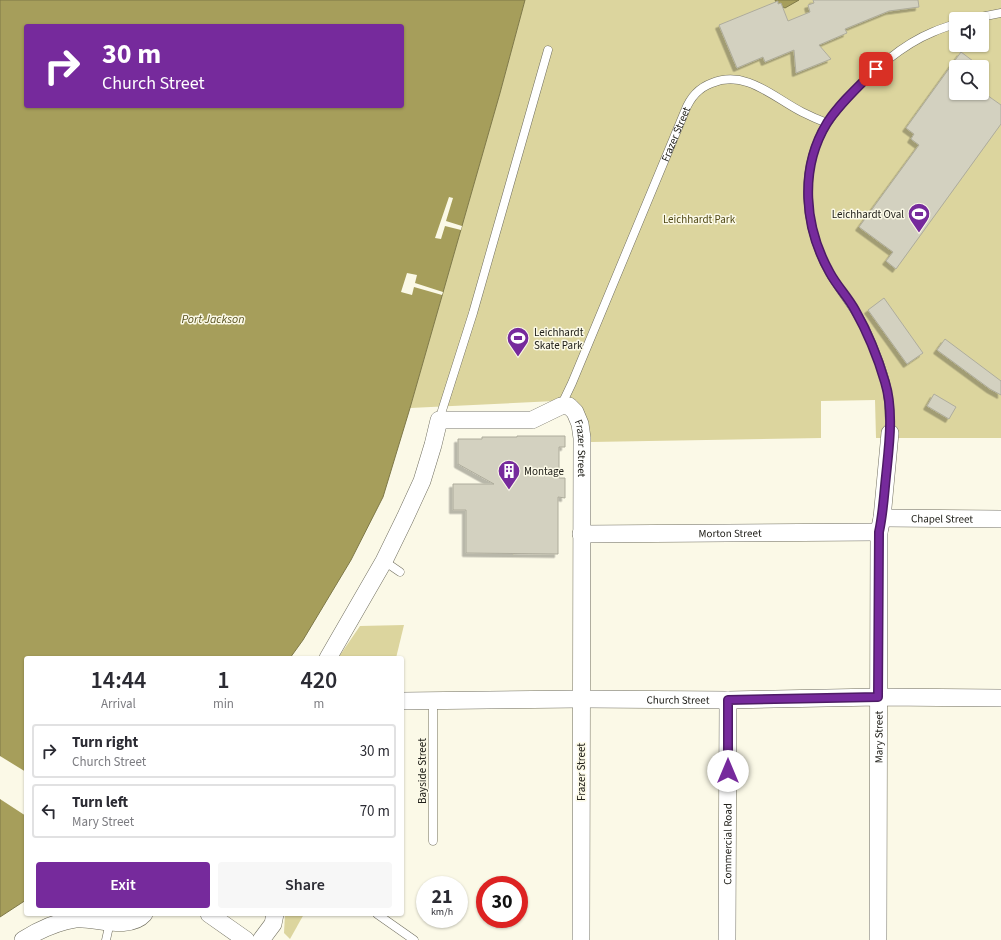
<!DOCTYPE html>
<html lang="en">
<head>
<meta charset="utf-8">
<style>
  :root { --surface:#fff; --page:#f7f7f7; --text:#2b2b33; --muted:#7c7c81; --line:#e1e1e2; --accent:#762a9c }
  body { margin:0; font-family:"Source Sans 3",sans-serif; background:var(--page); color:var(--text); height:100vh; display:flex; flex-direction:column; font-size:15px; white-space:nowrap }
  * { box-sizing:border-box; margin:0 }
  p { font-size:13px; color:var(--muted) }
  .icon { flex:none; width:22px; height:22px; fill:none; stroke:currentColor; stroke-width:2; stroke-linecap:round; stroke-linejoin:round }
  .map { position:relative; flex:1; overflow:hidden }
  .side { position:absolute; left:24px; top:656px; width:380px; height:260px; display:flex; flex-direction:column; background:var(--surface); border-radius:4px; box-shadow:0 1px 3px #0004 }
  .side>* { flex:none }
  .top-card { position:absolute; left:24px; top:24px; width:380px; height:84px; border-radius:4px; box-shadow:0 1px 3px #0004; background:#762a9c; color:#fff; overflow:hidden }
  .fabs { position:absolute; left:949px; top:12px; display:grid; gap:8px }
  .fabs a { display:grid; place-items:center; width:40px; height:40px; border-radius:4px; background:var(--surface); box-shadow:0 1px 3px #0004; font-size:20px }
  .speed { position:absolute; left:416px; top:876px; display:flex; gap:8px; font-size:20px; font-weight:700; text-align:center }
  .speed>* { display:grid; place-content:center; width:52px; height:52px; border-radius:50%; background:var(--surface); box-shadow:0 1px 3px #0004; line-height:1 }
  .speed small { font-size:10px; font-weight:400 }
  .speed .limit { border:6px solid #d22; background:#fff; color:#111 }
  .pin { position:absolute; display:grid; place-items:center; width:34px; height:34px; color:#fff; margin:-17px; border-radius:8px; box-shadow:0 2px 6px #0006 }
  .me { position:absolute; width:44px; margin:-22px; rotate:0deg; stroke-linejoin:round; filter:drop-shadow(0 0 3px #0008) }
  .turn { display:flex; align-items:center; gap:14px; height:84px; padding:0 12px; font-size:18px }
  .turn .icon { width:52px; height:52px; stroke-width:2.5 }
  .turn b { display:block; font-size:28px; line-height:34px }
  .eta { display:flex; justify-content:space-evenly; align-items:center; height:68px; text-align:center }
  .eta b { font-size:24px; font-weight:600; line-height:28px }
  .primary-button { display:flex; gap:8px; margin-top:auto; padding:8px 12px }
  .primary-button a { flex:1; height:46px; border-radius:4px; background:var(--accent); color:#fff; font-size:16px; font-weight:600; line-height:46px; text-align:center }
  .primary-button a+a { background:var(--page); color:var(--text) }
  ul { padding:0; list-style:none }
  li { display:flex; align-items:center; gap:12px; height:54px; margin:0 8px 6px; padding:0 4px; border:2px solid var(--line); border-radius:4px }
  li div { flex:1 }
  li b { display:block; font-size:15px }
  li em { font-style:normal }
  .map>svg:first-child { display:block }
  .green { fill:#dcd59e; fill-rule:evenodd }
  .water { fill:#a69e5b; stroke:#7e7848; fill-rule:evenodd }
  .pier { fill:#fbf9e7 }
  .building { fill:#d3d1c0; stroke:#aeac9c; filter:url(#shadow) }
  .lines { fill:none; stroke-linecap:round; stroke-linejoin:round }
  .lane-casing { stroke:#706e5f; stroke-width:9 }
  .street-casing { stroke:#706e5f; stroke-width:18 }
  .lane { stroke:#fff; stroke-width:8 }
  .street { stroke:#fff; stroke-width:17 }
  .route-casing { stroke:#4d1b65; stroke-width:10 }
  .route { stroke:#762a9c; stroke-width:7 }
  .labels { text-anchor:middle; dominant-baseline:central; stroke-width:3; stroke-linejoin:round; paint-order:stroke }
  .street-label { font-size:11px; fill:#21201a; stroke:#fbf9e7 }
  .poi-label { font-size:11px; fill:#21201a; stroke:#fbf9e7; text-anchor:start }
  .park-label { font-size:11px; fill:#504915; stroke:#fbf9e7 }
  .water-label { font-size:12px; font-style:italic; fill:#5a5320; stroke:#fbf9e7 }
</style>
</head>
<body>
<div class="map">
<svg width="1001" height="940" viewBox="0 0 1001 940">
  <defs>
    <filter id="shadow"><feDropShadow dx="-3.5" dy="3.5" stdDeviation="0" flood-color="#0004"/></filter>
  </defs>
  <rect width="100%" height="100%" fill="#fbf9e7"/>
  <!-- green -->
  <g class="green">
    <path d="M 525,0 L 1001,0 L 1001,438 L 876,438 L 875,400 L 821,401 L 821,438 L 591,442 L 587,440 L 580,407 L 576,400 L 410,408 L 500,93 ZM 956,19 L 982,19 L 982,45 L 956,45 ZM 956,67 L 982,67 L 982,93 L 956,93 Z"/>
    <path d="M 404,625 L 396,658 L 338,658 L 360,626 Z"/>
    <path d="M 285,914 L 304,914 L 290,939 L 284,933 Z"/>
  </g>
  <!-- water -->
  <g class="water">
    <path d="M 0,0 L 525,0 L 500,93 L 410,408 L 383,497 L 351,560 L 303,640 L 290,658 L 26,658 L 26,900 L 0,917 ZM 26,26 L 402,26 L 402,106 L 26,106 Z"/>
    <path d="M 775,0 L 799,0 L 785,8 L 777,4 Z"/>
  </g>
  <!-- pier -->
  <g class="pier">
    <path d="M 449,197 L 453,198 L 446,221 L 462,226 L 461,230 L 445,226 L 441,239 L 435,238 Z"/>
    <path d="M 407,273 L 417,275 L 415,283 L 443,292 L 442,295 L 414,287 L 412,295 L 401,292 Z"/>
    <path d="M 0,756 L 26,772 L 26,816 L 0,799 Z"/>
  </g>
  <!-- building -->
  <g class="building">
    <path d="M 813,0 L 918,0 L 919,7 L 889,11 L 845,29 L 847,33 L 819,45 L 831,59 L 796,73 L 794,50 L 765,62 L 763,57 L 737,68 L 719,25 L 778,1 L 778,4 L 781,3 L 788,21 L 810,12 L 808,5 L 814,3 Z"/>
    <path d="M 961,52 L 981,67 L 956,67 L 956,93 L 984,93 L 1001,105 L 1001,124 L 896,269 L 886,261 L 893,252 L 859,227 L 919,145 L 911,139 L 914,134 L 906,128 Z"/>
    <path d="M 884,298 L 923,353 L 907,364 L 868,310 Z"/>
    <path d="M 945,339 L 1001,381 L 1001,395 L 990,389 L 937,350 Z"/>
    <path d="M 934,394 L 956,407 L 949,419 L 927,406 Z"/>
    <path d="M 517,436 L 565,436 L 565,447 L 559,447 L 559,478 L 565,478 L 565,498 L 558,497 L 558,554 L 466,553 L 466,510 L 453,510 L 453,484 L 494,484 L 458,464 L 458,439 L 482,439 L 482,437 L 517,437 Z"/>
  </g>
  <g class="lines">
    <!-- lane casing -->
    <g class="lane-casing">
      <g id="lane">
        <path d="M 971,19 L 1001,13"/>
        <path id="s1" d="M 561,406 L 572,383 L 685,111 C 690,98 698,88 712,83 C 746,69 774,98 802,112 C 810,116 819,120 827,123"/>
        <path d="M 439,420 L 473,313 L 548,50"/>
        <path d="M 890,433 C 889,417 890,401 886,385 C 882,366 873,346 865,328 C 855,308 840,291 829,272 C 806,229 799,177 822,132 C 829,119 839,107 849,96 C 873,71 901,45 933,32 C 940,29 948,26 956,24"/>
        <path d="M 384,561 L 400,572"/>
        <path d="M 433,700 L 433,841"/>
        <path d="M 377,914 L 414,940"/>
        <path d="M 106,940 L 110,922"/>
      </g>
    </g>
    <!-- street casing -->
    <g class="street-casing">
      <g id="street">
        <path id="s2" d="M 882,518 L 1001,519"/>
        <path id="s3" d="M 581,534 L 879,532"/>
        <path id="s4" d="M 328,658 L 384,561 L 405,518 L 422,481 L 433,445 L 439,420 L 532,420 L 561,406 L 569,406 L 575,412 L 580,424 L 582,438 L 581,940"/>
        <path id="s5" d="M 402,701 L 581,699 L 728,700 L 878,697 L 1001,698"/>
        <path d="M 209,914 L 246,940"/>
        <path d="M 23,940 C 39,930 56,922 75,919 C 94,917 129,931 144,914"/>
        <path d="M 261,940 L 273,924 L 275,914"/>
        <path id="s6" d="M 727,940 L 728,700"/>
        <path id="s7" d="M 878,940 L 879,532 L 882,518 L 890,433"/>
      </g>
    </g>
    <!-- lane -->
    <use href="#lane" class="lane"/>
    <!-- street -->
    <use href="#street" class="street"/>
  </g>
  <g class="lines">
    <!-- route casing -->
    <g class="route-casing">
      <path id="route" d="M 728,771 L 728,700 L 878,697 L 879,532 C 883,514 884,495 886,476 C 889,446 894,411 885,382 C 878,358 868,333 855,310 C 848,297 837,286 830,273 C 804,227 799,169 827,123 C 840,103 859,86 876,69"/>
    </g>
    <!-- route -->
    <use href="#route" class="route"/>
  </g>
  <!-- icons -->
  <defs>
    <g id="stadium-pin" transform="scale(1.15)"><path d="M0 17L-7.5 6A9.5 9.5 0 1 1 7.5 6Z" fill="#762a9c" stroke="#fbf9e7"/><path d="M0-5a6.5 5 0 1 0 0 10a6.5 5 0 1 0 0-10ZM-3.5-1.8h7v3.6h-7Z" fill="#fff"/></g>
    <g id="building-pin" transform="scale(1.15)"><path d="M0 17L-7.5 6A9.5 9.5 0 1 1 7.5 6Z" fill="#762a9c" stroke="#fbf9e7"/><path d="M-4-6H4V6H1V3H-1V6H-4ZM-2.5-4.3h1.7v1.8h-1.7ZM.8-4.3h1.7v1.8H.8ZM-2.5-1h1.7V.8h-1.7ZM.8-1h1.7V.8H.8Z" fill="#fff"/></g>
  </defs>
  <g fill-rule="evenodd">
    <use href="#stadium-pin" x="919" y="214"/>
    <use href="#stadium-pin" x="518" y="338"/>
    <use href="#building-pin" x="509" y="471"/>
  </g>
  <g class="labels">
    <!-- street labels -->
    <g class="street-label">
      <text stroke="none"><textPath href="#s1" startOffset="295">Frazer Street</textPath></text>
      <text stroke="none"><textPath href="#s4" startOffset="443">Frazer Street</textPath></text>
      <text stroke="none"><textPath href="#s2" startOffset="60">Chapel Street</textPath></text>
      <text stroke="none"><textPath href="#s3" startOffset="149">Morton Street</textPath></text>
      <text stroke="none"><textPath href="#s5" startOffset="276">Church Street</textPath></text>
      <text stroke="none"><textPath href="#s7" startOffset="203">Mary Street</textPath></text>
      <text transform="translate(422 771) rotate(-90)">Bayside Street</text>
      <text transform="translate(581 772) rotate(-90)">Frazer Street</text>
      <text stroke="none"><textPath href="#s6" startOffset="96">Commercial Road</textPath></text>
    </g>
    <!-- poi labels -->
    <g class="poi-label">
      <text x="904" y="214" text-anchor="end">Leichhardt Oval</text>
      <text x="534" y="332">Leichhardt<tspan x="534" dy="13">Skate Park</tspan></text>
      <text x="524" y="471">Montage</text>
    </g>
    <!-- park labels -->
    <g class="park-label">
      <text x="699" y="219">Leichhardt Park</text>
    </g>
    <!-- water labels -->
    <g class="water-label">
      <text x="213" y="319">Port Jackson</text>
    </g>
  </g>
</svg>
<div class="fabs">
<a><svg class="icon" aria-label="sound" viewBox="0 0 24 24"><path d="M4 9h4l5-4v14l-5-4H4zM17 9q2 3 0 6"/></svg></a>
<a><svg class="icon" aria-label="search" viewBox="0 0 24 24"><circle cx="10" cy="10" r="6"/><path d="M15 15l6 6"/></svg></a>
</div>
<div class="speed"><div>21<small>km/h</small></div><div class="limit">30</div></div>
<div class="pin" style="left:876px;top:69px;background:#d93025"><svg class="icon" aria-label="arrive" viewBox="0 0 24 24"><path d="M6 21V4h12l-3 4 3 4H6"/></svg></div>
<svg class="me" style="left:728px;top:771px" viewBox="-20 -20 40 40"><circle r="19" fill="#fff"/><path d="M0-13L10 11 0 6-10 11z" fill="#762a9c"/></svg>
<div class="top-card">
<div class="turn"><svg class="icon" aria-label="right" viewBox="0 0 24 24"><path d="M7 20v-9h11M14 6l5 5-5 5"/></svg><div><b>30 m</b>Church Street</div></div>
</div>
<section class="side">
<div class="eta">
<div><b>14:44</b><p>Arrival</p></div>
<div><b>1</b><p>min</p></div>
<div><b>420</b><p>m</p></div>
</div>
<ul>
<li><svg class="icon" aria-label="right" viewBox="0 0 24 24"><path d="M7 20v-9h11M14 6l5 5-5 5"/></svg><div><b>Turn right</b><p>Church Street</p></div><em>30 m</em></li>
<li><svg class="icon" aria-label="left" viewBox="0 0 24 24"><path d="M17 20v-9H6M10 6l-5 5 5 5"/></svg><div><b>Turn left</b><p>Mary Street</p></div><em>70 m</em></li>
</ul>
<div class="primary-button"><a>Exit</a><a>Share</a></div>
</section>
</div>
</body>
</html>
